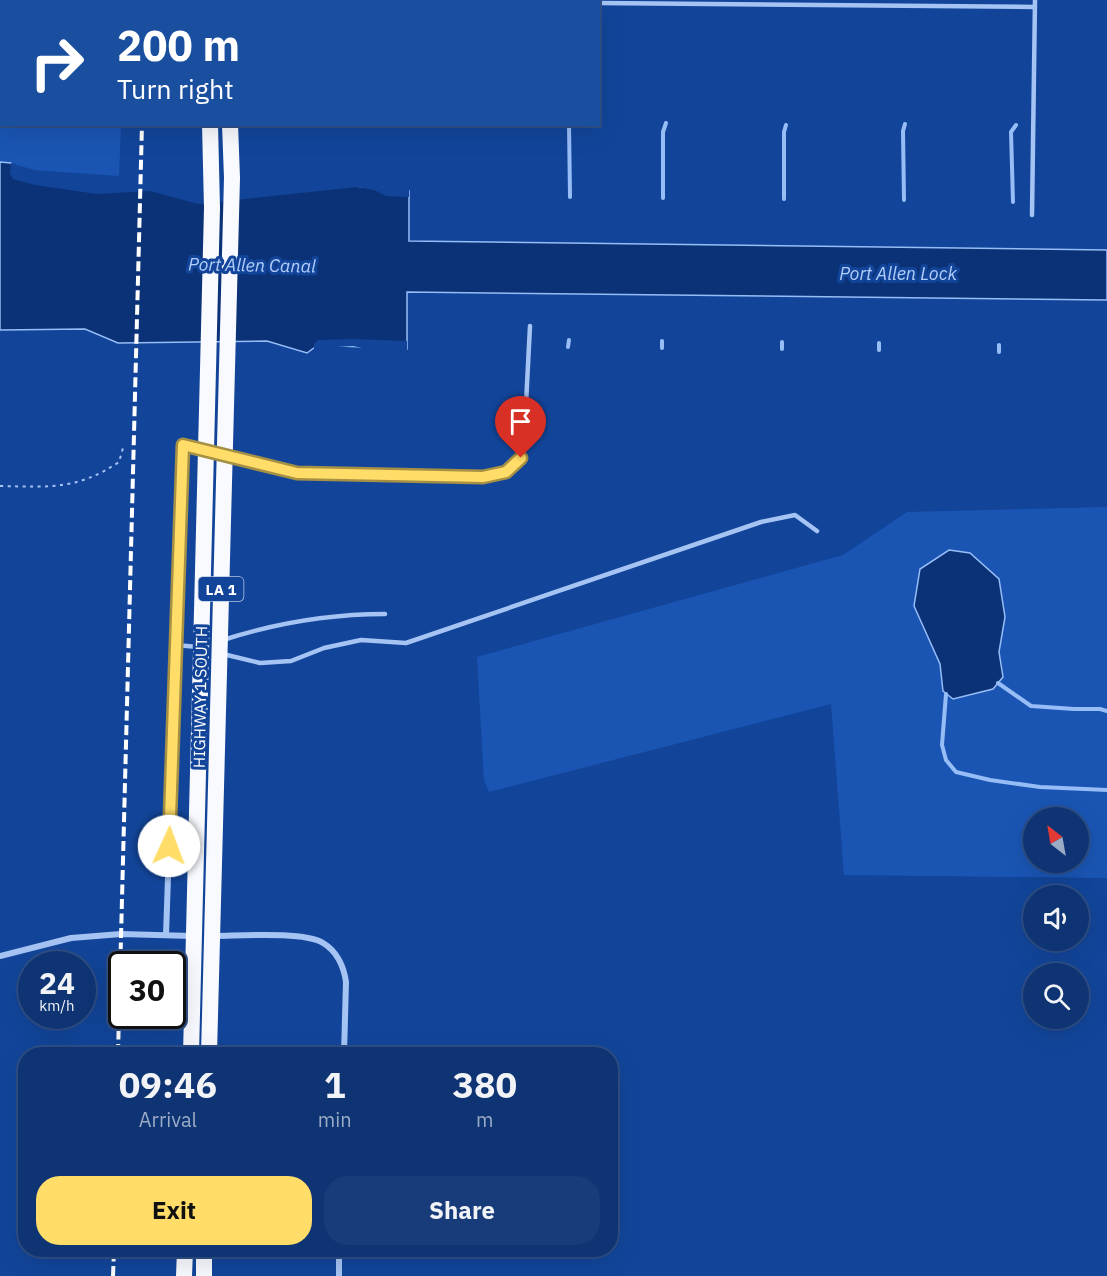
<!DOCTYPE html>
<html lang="en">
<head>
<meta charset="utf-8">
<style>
  :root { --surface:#0e3474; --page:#173c79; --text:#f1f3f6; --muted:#9baac5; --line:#2e4f86; --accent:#ffdd68 }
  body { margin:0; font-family:"IBM Plex Sans",sans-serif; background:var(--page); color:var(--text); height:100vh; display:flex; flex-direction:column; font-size:22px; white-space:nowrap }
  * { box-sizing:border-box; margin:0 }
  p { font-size:20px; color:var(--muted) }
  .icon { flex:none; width:33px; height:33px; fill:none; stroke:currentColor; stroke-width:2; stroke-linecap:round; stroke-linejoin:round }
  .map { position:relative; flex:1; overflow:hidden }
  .drawer { position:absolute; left:18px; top:1047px; width:600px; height:210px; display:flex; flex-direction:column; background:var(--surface); border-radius:24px; box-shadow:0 6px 24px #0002,0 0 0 2px var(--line) }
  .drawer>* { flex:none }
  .top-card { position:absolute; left:0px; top:0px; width:600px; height:126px; box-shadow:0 6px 24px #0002,0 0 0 2px var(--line); background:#1a4fa0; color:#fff; overflow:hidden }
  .needle { width:39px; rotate:329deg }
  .tools { position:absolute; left:1023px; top:807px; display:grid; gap:12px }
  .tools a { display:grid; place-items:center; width:66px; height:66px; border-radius:50%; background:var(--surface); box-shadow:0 6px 24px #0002,0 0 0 2px var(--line); font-size:30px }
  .speed { position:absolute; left:18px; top:951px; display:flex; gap:12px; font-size:30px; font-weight:700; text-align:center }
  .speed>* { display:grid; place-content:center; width:78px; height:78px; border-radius:50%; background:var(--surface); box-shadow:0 6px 24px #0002,0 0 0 2px var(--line); line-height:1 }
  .speed small { font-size:15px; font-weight:400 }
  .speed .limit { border:3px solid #111; border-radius:9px; background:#fff; color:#111 }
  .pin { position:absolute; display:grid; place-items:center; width:51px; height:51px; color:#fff; margin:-62px -26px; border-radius:50% 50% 50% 0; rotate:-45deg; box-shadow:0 0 6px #0007 }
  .pin .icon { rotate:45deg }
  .me { position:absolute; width:66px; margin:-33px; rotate:2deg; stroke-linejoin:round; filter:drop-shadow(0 0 4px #0008) }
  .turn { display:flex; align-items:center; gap:21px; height:126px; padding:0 18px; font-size:27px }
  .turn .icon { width:78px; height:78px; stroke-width:2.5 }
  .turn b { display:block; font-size:42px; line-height:51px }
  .eta { display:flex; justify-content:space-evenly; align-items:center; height:102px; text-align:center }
  .eta b { font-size:36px; font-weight:700; line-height:42px }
  .action { display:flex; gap:12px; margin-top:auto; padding:12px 18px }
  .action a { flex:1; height:69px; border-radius:24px; background:var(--accent); color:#111; font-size:24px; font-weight:700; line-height:69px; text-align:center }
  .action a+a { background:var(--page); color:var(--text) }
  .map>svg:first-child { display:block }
  .green { fill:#1a55b4; fill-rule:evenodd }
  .water { fill:#0b3276; stroke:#97bdf7; stroke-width:1.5 }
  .pier { fill:#12459a }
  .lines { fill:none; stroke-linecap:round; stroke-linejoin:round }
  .stream { stroke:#97bdf7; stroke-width:4 }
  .path { stroke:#a5c4f4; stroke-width:2; stroke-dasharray:3 4.5; stroke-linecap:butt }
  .service { stroke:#a5c4f4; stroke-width:4.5 }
  .minor { stroke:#a5c4f4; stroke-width:6 }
  .trunk { stroke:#f8faff; stroke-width:16 }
  .rail { stroke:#fff; stroke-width:4; stroke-dasharray:10 4.5; stroke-linecap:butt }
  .trunk-bridge { stroke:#f8faff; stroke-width:16 }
  .route-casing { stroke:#a69044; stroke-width:15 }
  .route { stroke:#ffdd68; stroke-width:10 }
  .labels { text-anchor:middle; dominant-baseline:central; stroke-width:6; stroke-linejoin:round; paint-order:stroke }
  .shield { fill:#12459a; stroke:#b8c7e1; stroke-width:1.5 }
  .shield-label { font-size:15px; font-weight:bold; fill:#fff }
  .street-label { font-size:16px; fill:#fff; stroke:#12459a }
  .water-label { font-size:18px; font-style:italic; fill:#b2cefa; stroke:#12459a }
</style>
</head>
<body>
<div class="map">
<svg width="1107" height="1276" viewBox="0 0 1107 1276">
  <rect width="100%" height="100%" fill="#12459a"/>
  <!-- green -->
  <g class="green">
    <path d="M 0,34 L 2,124 L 121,125 L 119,176 L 34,170 L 11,163 L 0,162 Z"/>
    <path d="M 1107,507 L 1107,878 L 844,875 L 831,704 L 489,792 L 484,780 L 477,657 L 843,555 L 907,512 ZM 1034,818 L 1078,818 L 1078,862 L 1034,862 Z"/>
  </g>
  <!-- water -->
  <g class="water">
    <path d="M 0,162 L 11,163 L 16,173 L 205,195 L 354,186 L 409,191 L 409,241 L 1107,250 L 1107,300 L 407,292 L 407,349 L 318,345 L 307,353 L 267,341 L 118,343 L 85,329 L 0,330 Z"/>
    <path d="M 949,550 L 970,553 L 999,579 L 1005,617 L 999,652 L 1003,677 L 993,689 L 953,699 L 943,691 L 940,664 L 914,606 L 920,569 Z"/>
  </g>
  <!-- pier -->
  <g class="pier">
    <path d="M 11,163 L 15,164 L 18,170 L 79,177 L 123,178 L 156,181 L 205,192 L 354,183 L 386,188 L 409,188 L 409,197 L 386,196 L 374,190 L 357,187 L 198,204 L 150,191 L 97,194 L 35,185 L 13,179 L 10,173 Z"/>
    <path d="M 352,339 L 407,341 L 407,352 L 371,350 L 353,346 L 319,348 L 314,351 L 314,344 L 318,340 Z"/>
  </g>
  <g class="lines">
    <!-- stream -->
    <g class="stream">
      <path d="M 569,124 L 570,197"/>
      <path d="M 663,198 L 663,132 L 666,123"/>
      <path d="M 784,199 L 784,132 L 786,125"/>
      <path d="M 904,200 L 903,131 L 905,124"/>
      <path d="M 1013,202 L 1011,132 L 1016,125"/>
      <path d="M 568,347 L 569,340"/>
      <path d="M 662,348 L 662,341"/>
      <path d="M 782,349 L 782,342"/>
      <path d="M 879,350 L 879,343"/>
      <path d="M 999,352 L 999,345"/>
      <path d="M 998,683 L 1031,706 L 1074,709 L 1100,709 L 1107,711"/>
      <path d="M 946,694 L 942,745 L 946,760 L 956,772 L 990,780 L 1040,787 L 1107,790"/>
    </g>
    <!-- path -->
    <path class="path" d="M 0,486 C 49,487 77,490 119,462 L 123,448"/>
    <!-- service -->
    <g class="service">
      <path d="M 398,0 L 478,2"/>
      <path d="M 598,3 L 1035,7"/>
      <path d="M 1032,215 L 1035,0"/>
      <path d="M 183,445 L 201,449"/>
      <path d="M 230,456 L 297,473 L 460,478 C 480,477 511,478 521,457 C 523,453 523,447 524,443 L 530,326"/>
      <path d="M 223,640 C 276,623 330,614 385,614"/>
      <path d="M 176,645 L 198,647"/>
      <path d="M 223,654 L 260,663 L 291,661 L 324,648 L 361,640 L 406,643 L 761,522 L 795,515 L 817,531"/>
    </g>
    <!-- minor -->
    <g class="minor">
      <path d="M 166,935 L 183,445"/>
      <path d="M 214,936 C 239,936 303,931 323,943 C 337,951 344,967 346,982 L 344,1054"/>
      <path d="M 0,956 L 71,938 L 121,934 L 192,936"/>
      <path d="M 339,1276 L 339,1250"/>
    </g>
    <!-- trunk -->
    <g class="trunk">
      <path d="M 206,0 L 206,2"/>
      <path d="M 227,0 L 227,2"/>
      <path d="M 184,1276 L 185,1250"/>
      <path d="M 204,1276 L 204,1250"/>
    </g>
    <!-- rail -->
    <g class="rail">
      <path d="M 144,2 L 144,0"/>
      <path d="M 118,1054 L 142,124"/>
      <path d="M 113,1276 L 114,1250"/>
    </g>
    <!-- trunk-bridge -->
    <g class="trunk-bridge">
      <path d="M 191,1054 L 212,208 L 210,124"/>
      <path d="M 209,1054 L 232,178 L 230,124"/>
    </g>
  </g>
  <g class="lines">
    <!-- route casing -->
    <g class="route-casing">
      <path id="route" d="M 169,846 L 183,445 L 297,473 L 483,477 L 506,472 L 521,458"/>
    </g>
    <!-- route -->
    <use href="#route" class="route"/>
  </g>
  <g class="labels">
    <!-- shield labels -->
    <rect class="shield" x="198.5" y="577" width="45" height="24" rx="4.5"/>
    <g class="shield-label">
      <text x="221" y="589">LA 1</text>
    </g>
    <!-- street labels -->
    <g class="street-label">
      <text transform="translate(200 697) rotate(-89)">HIGHWAY 1 SOUTH</text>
    </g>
    <!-- water labels -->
    <g class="water-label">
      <text transform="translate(252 265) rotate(1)">Port Allen Canal</text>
      <text x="898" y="273">Port Allen Lock</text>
    </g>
  </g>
</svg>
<div class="tools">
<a><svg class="needle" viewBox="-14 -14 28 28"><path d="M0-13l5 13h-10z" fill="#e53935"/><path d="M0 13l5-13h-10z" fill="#9baac5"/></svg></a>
<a><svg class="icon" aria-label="sound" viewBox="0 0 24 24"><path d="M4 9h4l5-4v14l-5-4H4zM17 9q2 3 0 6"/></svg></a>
<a><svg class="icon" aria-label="search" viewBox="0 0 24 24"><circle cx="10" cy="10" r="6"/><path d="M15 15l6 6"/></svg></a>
</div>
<div class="speed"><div>24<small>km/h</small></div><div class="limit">30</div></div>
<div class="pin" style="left:521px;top:458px;background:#d93025"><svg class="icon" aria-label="arrive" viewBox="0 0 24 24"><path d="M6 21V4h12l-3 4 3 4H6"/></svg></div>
<svg class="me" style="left:169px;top:846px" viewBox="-20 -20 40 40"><circle r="19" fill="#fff"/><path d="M0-13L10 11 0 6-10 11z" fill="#ffdd68"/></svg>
<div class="top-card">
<div class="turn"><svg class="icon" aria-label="right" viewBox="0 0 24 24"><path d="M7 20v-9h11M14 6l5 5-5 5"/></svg><div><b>200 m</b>Turn right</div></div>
</div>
<section class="drawer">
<div class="eta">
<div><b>09:46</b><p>Arrival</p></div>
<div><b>1</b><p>min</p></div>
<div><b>380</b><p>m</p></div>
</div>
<div class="action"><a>Exit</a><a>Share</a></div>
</section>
</div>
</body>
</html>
